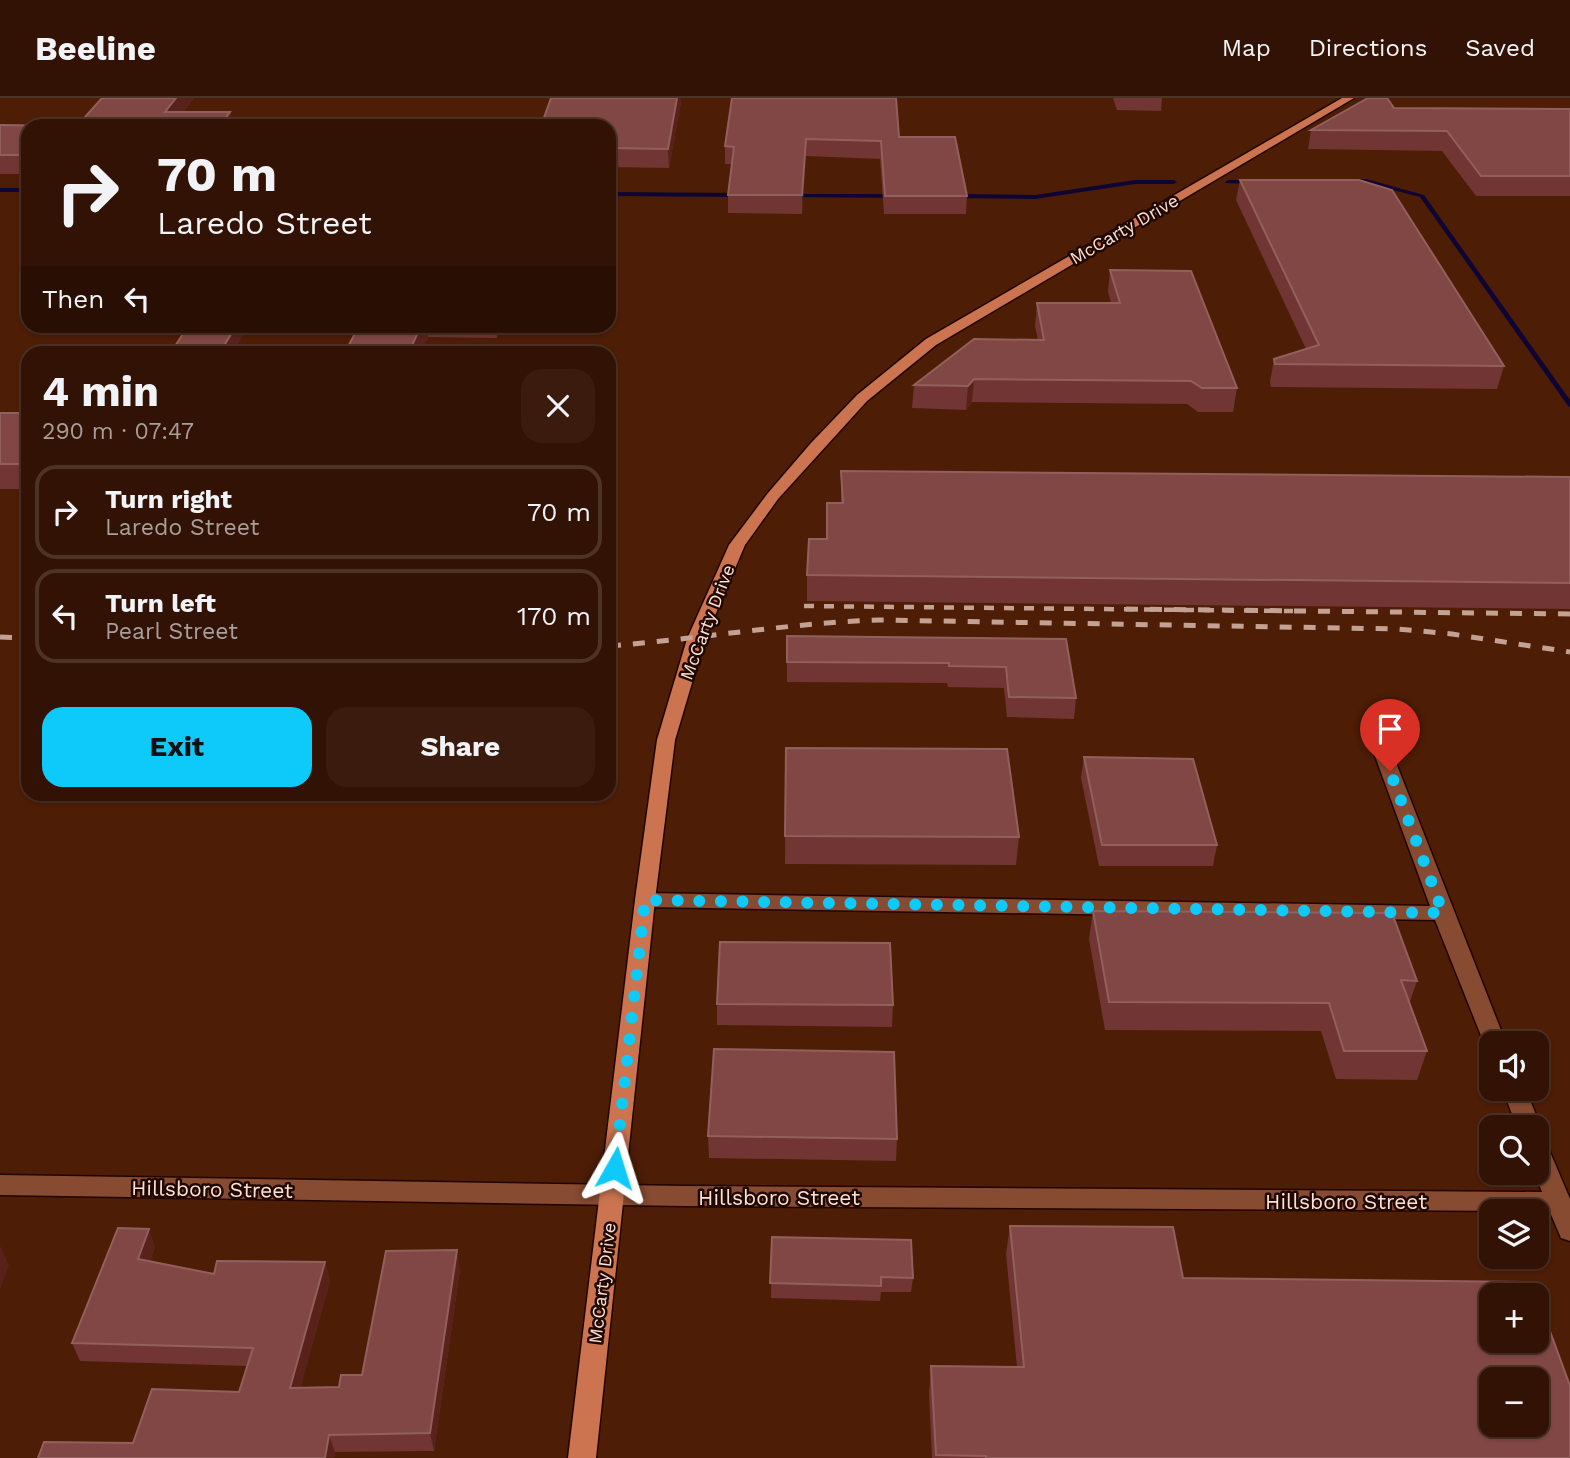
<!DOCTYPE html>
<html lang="en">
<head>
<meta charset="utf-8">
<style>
  :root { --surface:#321204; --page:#3a1b0e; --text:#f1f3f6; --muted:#a89e9a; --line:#4d3226; --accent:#0dcafa }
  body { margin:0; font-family:"Work Sans",sans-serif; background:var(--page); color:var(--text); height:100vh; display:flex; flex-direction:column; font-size:26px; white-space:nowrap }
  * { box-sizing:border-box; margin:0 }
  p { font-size:23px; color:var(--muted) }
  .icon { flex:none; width:38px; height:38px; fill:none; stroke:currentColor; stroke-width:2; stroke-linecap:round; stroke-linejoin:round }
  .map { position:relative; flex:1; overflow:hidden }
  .details { position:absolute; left:21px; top:248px; width:595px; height:455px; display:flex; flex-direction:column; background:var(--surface); border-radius:21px; box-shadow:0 2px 5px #0004,0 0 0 2px var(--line) }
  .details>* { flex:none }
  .guide { position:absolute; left:21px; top:21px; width:595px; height:214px; border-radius:21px; box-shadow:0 2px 5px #0004,0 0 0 2px var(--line); background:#321204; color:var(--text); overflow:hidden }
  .fabs { position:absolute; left:1479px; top:933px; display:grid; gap:14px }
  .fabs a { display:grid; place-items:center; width:70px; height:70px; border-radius:14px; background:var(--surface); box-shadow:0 2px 5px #0004,0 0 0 2px var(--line); font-size:35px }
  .pin { position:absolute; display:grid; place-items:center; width:60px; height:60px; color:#fff; margin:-72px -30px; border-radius:50% 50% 50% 0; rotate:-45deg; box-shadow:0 0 7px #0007 }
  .pin .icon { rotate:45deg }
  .me { position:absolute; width:77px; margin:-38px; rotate:6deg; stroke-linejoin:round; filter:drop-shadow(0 0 5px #0008) }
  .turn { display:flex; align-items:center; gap:24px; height:147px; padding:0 21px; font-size:32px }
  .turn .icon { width:91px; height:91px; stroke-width:2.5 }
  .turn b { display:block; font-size:49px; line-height:60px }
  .then { display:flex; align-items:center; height:66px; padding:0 21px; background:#0003; gap:14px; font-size:26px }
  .round { display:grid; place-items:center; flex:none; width:74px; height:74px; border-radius:21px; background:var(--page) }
  .summary { display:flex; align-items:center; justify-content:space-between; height:119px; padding:0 21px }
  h1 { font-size:42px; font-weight:700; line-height:52px }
  .action { display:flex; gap:14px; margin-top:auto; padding:14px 21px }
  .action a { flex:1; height:80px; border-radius:21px; background:var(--accent); color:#111; font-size:28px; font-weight:700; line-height:80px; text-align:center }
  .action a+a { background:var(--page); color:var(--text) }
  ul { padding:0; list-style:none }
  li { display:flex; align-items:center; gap:21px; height:94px; margin:0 14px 10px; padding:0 7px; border:4px solid var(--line); border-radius:21px }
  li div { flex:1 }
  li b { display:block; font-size:26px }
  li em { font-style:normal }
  header { display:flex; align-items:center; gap:42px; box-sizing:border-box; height:98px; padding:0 35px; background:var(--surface); border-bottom:2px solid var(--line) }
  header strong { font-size:33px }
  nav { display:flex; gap:38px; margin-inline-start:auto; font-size:24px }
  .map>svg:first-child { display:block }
  .built { fill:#4d1d06; fill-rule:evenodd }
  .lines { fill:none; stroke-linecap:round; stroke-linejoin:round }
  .stream { fill:#0f0535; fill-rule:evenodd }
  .minor-casing { stroke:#220500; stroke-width:3 }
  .primary-casing { stroke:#220500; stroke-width:3 }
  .minor { fill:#874b32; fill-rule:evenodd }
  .primary { fill:#cb744f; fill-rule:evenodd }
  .rail-far1 { stroke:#c3a294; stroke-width:4.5; stroke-dasharray:10 10; stroke-linecap:butt }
  .rail { stroke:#c3a294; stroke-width:5; stroke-dasharray:12 12; stroke-linecap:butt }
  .wall { fill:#713534 }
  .shaded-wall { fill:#58221a }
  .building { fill:#804745; stroke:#935f5c; stroke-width:2; fill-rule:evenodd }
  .route { stroke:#0dcafa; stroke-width:12; stroke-dasharray:0 21.6 }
  .labels { text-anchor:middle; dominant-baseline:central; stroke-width:5; stroke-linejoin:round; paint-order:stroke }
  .street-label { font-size:18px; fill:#fde0d4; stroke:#1f0801 }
  .near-street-label { font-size:21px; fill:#fde0d4; stroke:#1f0801 }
</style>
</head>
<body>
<header>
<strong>Beeline</strong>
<nav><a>Map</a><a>Directions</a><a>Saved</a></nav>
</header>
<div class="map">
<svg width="1570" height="1360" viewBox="0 0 1570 1360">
  <rect width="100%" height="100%" fill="#421805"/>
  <!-- built -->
  <path class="built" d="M 0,0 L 1570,0 L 1570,1360 L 0,1360 ZM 28,28 L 609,28 L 609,228 L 28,228 ZM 28,256 L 609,256 L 609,696 L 28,696 ZM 1491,945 L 1536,945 L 1536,990 L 1491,990 ZM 1491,1029 L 1536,1029 L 1536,1074 L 1491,1074 ZM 1491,1113 L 1536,1113 L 1536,1158 L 1491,1158 ZM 1491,1197 L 1536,1197 L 1536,1242 L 1491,1242 ZM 1491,1281 L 1536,1281 L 1536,1326 L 1491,1326 Z"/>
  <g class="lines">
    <!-- stream -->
    <g class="stream">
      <path d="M 1352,81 L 1366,81 L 1424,97 L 1570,302 L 1570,309 L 1568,308 L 1420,99 L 1366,85 L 1350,84 L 1349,83 Z"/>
      <path d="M 1135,82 L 1174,82 L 1177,84 L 1174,86 L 1135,86 L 1035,101 L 957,100 L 954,98 L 957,96 L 1035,97 Z"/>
      <path d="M 1228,82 L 1251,82 L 1254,84 L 1251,86 L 1226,85 L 1225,84 Z"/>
      <rect x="0" y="90" width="28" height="4"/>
      <path d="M 609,94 L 740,95 L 743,97 L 740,99 L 609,98 Z"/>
      <path d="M 791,96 L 894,96 L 897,98 L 894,100 L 793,99 L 790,97 Z"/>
    </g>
    <!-- minor casing -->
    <g class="minor-casing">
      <g id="minor">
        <path d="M 1380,641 L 1389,647 L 1506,945 L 1491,945 L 1491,952 L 1484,945 L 1435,822 L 645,809 L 638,807 L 635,802 L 638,797 L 645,795 L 1430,808 L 1371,647 Z"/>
        <path d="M 1502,990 L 1525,990 L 1541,1029 L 1537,1036 L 1536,1029 L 1517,1029 Z"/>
        <path d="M 1536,1040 L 1545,1042 L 1570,1101 L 1570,1143 L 1561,1140 L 1550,1114 L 1536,1113 L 685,1108 L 0,1097 L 0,1077 L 685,1088 L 1542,1094 L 1534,1074 L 1536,1074 Z"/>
      </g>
    </g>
    <!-- primary casing -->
    <g class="primary-casing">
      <path id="primary" d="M 1342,0 L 1354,0 L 936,247 L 867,303 L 778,401 L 745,447 L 705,541 L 675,642 L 655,802 L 596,1360 L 568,1360 L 635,802 L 657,642 L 687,541 L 729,447 L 768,395 L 811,345 L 857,297 L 926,241 Z"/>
    </g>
    <!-- minor -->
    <use href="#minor" class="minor"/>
    <!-- primary -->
    <use href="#primary" class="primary"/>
    <!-- rail-far1 -->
    <path class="rail-far1" d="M 804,508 L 1293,513"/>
    <!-- rail -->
    <g class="rail">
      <path d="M 1126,511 L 1570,516"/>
      <path d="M 0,539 L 28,540"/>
      <path d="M 609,548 C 699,541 789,525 879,522 L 1398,531 L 1452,536 L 1570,554"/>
    </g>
  </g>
  <!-- wall -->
  <g class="wall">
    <path d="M 102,0 L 194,0 L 183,14 L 230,14 L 233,28 L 28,28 L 28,76 L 0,76 L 0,27 L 77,28 Z"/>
    <path d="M 732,0 L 899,39 L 967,98 L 966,116 L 884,116 L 880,61 L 806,58 L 802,116 L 728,115 L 728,97 L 732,66 L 725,66 L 725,48 Z"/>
    <path d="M 1113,0 L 1162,0 L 1161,13 L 1117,12 Z"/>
    <path d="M 681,4 L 669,70 L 609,69 L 609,28 Z"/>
    <path d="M 1394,10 L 1570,11 L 1570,98 L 1476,98 L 1442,53 L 1308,51 L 1311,32 Z"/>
    <path d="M 1240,82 L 1504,268 L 1497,291 L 1271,289 L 1270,284 L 1274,261 L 1306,251 L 1236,102 Z"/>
    <path d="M 1110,172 L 1237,290 L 1233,314 L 1198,314 L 1187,306 L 972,304 L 966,312 L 912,310 L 914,287 L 1038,242 L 1035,228 L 1037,205 L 1111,205 L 1108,194 Z"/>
    <path d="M 359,228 L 502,228 L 497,240 L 428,239 L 421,256 L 344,256 Z"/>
    <rect x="0" y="315" width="28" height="76"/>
    <path d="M 841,373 L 1570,379 L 1570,511 L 807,503 L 807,477 L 826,441 L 841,405 Z"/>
    <path d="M 787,538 L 1066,541 L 1076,600 L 1074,621 L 1007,619 L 1004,590 L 948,589 L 947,585 L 787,584 Z"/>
    <path d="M 786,650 L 1019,739 L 1016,767 L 785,766 Z"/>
    <path d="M 1084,659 L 1217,747 L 1213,768 L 1099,768 L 1081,680 Z"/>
    <path d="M 1093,813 L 1417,883 L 1409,906 L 1427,953 L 1417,982 L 1336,981 L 1321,933 L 1105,932 L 1089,841 Z"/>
    <path d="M 717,906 L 893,907 L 892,929 L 717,927 Z"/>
    <path d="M 708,1038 L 897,1041 L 896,1063 L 709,1060 Z"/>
    <path d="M 1010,1128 L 1183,1180 L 1570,1360 L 932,1360 L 929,1296 L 931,1268 L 1017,1269 L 1006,1156 Z"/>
    <path d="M 772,1139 L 913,1180 L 911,1194 L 881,1194 L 880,1203 L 771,1200 Z"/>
    <path d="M 155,1149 L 150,1163 L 214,1176 L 325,1164 L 330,1183 L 300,1290 L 339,1289 L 362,1277 L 460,1171 L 434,1353 L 335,1354 L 334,1360 L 38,1360 L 133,1345 L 239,1294 L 247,1268 L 80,1263 L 72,1245 Z"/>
  </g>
  <!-- shaded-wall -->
  <g class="shaded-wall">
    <path d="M 176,0 L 194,0 L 172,28 L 165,14 Z"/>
    <path d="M 677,0 L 681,0 L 681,4 L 669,70 L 668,51 Z"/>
    <path d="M 230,14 L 233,28 L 220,28 Z"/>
    <path d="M 806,41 L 806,58 L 802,116 L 802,97 Z"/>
    <path d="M 236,228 L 249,228 L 232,256 L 219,256 Z"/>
    <path d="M 421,228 L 427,228 L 428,239 L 421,256 L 408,256 Z"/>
    <path d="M 495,228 L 502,228 L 497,240 Z"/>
    <path d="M 974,281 L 972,304 L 966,312 L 968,288 Z"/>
    <path d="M 149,1131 L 155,1149 L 144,1179 L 138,1161 Z"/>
    <path d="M 0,1147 L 9,1168 L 0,1191 Z"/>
    <path d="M 457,1152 L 460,1171 L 434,1353 L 430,1335 Z"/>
    <path d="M 325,1164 L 330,1183 L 295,1308 L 290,1290 Z"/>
    <path d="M 329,1337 L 335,1354 L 334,1360 L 325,1360 Z"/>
  </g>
  <!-- building -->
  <g class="building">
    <path d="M 102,0 L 176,0 L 165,14 L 230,14 L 220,28 L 28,28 L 28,57 L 0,57 L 0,27 L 77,28 Z"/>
    <path d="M 551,0 L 677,0 L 668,51 L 609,50 L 609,28 L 541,28 Z"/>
    <path d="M 732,0 L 896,0 L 899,39 L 955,39 L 967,98 L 885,98 L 881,43 L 806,41 L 802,97 L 728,97 L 734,49 L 725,48 Z"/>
    <path d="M 1368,0 L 1387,0 L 1394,10 L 1570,11 L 1570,78 L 1481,78 L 1447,33 L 1311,32 Z"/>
    <path d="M 1240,82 L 1359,82 L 1392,92 L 1504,268 L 1275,266 L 1274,261 L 1319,247 Z"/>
    <path d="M 1110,172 L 1191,173 L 1237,290 L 1202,290 L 1191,283 L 974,281 L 968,288 L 914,287 L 974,241 L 1044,242 L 1037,205 L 1120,205 Z"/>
    <path d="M 188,228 L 236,228 L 219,256 L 170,256 Z"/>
    <path d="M 359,228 L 421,228 L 408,256 L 344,256 Z"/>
    <rect x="0" y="315" width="28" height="51"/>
    <path d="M 841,373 L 1570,379 L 1570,485 L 807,477 L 809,441 L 827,441 L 827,405 L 843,405 Z"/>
    <path d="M 787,538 L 1066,541 L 1076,600 L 1009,599 L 1006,569 L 949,568 L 949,565 L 787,564 Z"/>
    <path d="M 786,650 L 1007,651 L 1019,739 L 785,738 Z"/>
    <path d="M 1084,659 L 1193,661 L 1217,747 L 1102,747 Z"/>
    <path d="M 1093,813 L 1392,815 L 1417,883 L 1401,882 L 1427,953 L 1344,953 L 1329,905 L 1109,904 Z"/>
    <path d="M 720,844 L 890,845 L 893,907 L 717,906 Z"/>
    <path d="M 714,951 L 894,954 L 897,1041 L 708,1038 Z"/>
    <path d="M 1010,1128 L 1173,1129 L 1183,1180 L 1532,1184 L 1570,1288 L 1570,1360 L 986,1360 L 986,1358 L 936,1357 L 931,1268 L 1024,1269 ZM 1491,1197 L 1536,1197 L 1536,1242 L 1491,1242 ZM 1491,1281 L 1536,1281 L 1536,1326 L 1491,1326 Z"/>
    <path d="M 118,1130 L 149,1131 L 138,1161 L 214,1176 L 217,1163 L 325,1164 L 290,1290 L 339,1289 L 341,1277 L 362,1277 L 386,1153 L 457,1152 L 430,1335 L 329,1337 L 325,1360 L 38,1360 L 44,1344 L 133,1345 L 152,1291 L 239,1294 L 253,1250 L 72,1245 Z"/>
    <path d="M 772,1139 L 911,1142 L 913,1180 L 881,1179 L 881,1188 L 770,1185 Z"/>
  </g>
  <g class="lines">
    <!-- route -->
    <path class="route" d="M 615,1070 L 645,802 L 1443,815 L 1390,673"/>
  </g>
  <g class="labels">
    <!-- street labels -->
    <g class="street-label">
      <text transform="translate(1124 131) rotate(-30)">McCarty Drive</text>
      <text transform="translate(707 524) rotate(-69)">McCarty Drive</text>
      <text transform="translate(602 1185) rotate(-83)">McCarty Drive</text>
    </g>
    <!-- near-street labels -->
    <g class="near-street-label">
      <text transform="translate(212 1091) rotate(1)">Hillsboro Street</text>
      <text x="779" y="1099">Hillsboro Street</text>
      <text x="1346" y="1103">Hillsboro Street</text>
    </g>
  </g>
</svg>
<div class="fabs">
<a><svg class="icon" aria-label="sound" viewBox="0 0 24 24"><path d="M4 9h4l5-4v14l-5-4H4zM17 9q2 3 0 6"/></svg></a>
<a><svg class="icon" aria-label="search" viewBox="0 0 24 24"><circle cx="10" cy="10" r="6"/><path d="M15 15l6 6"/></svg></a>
<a><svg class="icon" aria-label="layers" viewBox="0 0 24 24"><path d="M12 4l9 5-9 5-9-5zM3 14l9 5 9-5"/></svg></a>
<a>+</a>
<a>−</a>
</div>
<div class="pin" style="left:1390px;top:673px;background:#d93025"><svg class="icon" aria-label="arrive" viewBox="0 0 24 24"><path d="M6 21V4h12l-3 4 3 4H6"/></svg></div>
<svg class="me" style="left:615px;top:1070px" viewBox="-20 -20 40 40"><path d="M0-17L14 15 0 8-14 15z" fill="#0dcafa" stroke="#fff" stroke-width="4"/></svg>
<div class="guide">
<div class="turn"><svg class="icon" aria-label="right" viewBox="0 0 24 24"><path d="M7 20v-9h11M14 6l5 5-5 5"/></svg><div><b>70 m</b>Laredo Street</div></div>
<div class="then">Then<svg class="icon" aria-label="left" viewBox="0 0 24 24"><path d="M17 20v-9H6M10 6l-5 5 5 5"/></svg></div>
</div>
<section class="details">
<div class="summary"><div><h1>4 min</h1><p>290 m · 07:47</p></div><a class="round"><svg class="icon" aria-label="close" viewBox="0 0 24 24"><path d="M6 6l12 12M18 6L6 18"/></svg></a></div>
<ul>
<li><svg class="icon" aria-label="right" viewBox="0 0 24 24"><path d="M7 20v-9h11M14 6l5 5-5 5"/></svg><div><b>Turn right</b><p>Laredo Street</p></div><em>70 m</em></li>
<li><svg class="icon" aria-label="left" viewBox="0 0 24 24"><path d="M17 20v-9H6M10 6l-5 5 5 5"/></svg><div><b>Turn left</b><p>Pearl Street</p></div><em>170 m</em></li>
</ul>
<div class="action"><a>Exit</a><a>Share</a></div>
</section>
</div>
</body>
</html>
